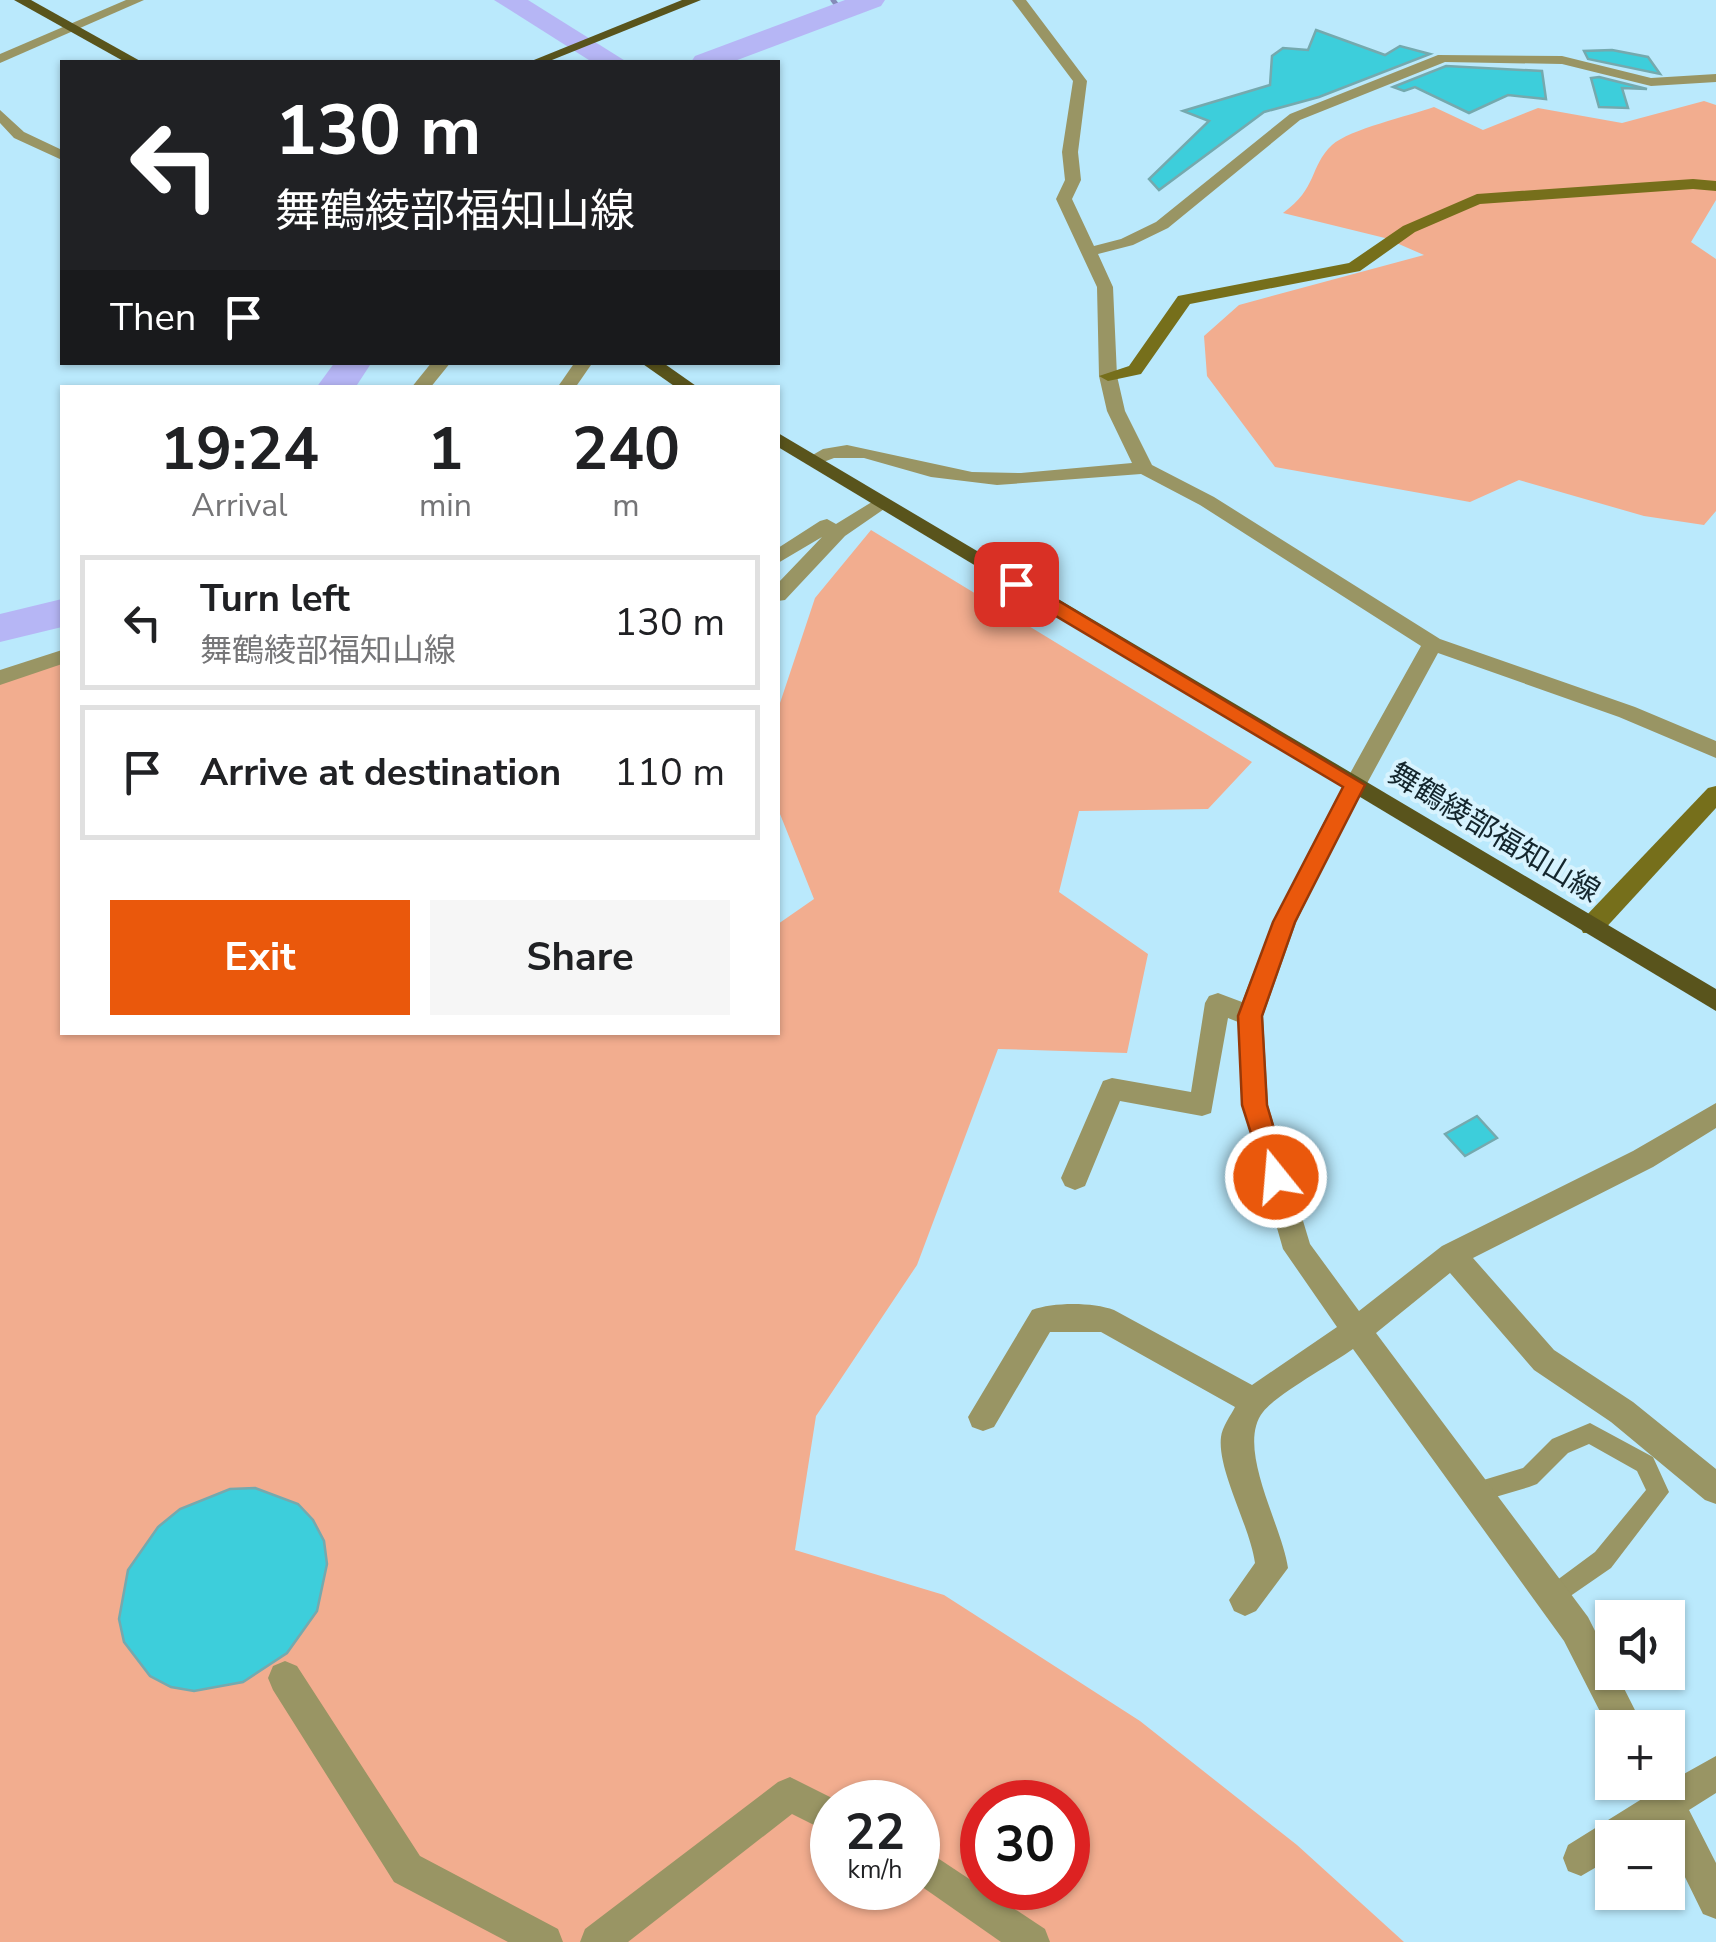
<!DOCTYPE html>
<html lang="en">
<head>
<meta charset="utf-8">
<style>
  :root { --surface:#fff; --page:#f6f6f6; --text:#202124; --muted:#757577; --line:#e0e0e0; --accent:#ea580c }
  body { margin:0; font-family:"Nunito Sans","Noto Sans JP",sans-serif; background:var(--page); color:var(--text); height:100vh; display:flex; flex-direction:column; font-size:38px; white-space:nowrap }
  * { box-sizing:border-box; margin:0 }
  p { font-size:32px; color:var(--muted) }
  .icon { flex:none; width:55px; height:55px; fill:none; stroke:currentColor; stroke-width:2; stroke-linecap:round; stroke-linejoin:round }
  .map { position:relative; flex:1; overflow:hidden }
  .drawer { position:absolute; left:60px; top:385px; width:720px; height:650px; display:flex; flex-direction:column; background:var(--surface); border-radius:0px; box-shadow:0 2px 8px #0004 }
  .drawer>* { flex:none }
  .banner { position:absolute; left:60px; top:60px; width:720px; height:305px; border-radius:0px; box-shadow:0 2px 8px #0004; background:#202124; color:#fff; overflow:hidden }
  .buttons { position:absolute; left:1595px; top:1600px; display:grid; gap:20px }
  .buttons a { display:grid; place-items:center; width:90px; height:90px; border-radius:0px; background:var(--surface); box-shadow:0 2px 8px #0004; font-size:50px }
  .speed { position:absolute; left:810px; top:1780px; display:flex; gap:20px; font-size:50px; font-weight:700; text-align:center }
  .speed>* { display:grid; place-content:center; width:130px; height:130px; border-radius:50%; background:var(--surface); box-shadow:0 2px 8px #0004; line-height:1 }
  .speed small { font-size:25px; font-weight:400 }
  .speed .limit { border:15px solid #d22; background:#fff; color:#111 }
  .pin { position:absolute; display:grid; place-items:center; width:85px; height:85px; color:#fff; margin:-42px; border-radius:20px; box-shadow:0 5px 15px #0006 }
  .me { position:absolute; width:110px; margin:-55px; rotate:343deg; stroke-linejoin:round; filter:drop-shadow(0 0 8px #0008) }
  .turn { display:flex; align-items:center; gap:35px; height:210px; padding:0 50px; font-size:45px }
  .turn .icon { width:130px; height:130px; stroke-width:2.5 }
  .turn b { display:block; font-size:70px; line-height:85px }
  .then { display:flex; align-items:center; height:95px; padding:0 50px; background:#0003; gap:20px; font-size:38px }
  .eta { display:flex; justify-content:space-evenly; align-items:center; height:170px; text-align:center }
  .eta b { font-size:60px; font-weight:700; line-height:70px }
  .primary-button { display:flex; gap:20px; margin-top:auto; padding:20px 50px }
  .primary-button a { flex:1; height:115px; border-radius:0px; background:var(--accent); color:#fff; font-size:40px; font-weight:700; line-height:115px; text-align:center }
  .primary-button a+a { background:var(--page); color:var(--text) }
  ul { padding:0; list-style:none }
  li { display:flex; align-items:center; gap:30px; height:135px; margin:0 20px 15px; padding:0 30px; border:5px solid var(--line); border-radius:0px }
  li div { flex:1 }
  li b { display:block; font-size:38px }
  li em { font-style:normal }
  .map>svg:first-child { display:block }
  .green { fill:#f2ad8f; fill-rule:evenodd }
  .lines { fill:none; stroke-linecap:round; stroke-linejoin:round }
  .stream { stroke:#858bb9; stroke-width:5 }
  .river { fill:#b6b6f5; fill-rule:evenodd }
  .building { fill:#3dcedb; stroke:#75a9ae; stroke-width:2.5 }
  .lane { fill:#999564; fill-rule:evenodd }
  .street { fill:#999564; fill-rule:evenodd }
  .secondary { fill:#766f1b; fill-rule:evenodd }
  .primary { fill:#59541c; fill-rule:evenodd }
  .route { fill:#ea580c; stroke:#983908; stroke-width:2.5 }
  .labels { text-anchor:middle; dominant-baseline:central; stroke-width:8; stroke-linejoin:round; paint-order:stroke }
  .street-label { font-size:30px; fill:#14262d; stroke:#d7f3fe }
</style>
</head>
<body>
<div class="map">
<svg width="1716" height="1942" viewBox="0 0 1716 1942">
  <rect width="100%" height="100%" fill="#bae9fc"/>
  <!-- green -->
  <g class="green">
    <path d="M 1704,101 L 1716,105 L 1716,200 L 1691,242 L 1716,259 L 1716,511 L 1704,525 L 1644,516 L 1519,480 L 1470,502 L 1275,467 L 1207,376 L 1204,336 L 1239,305 L 1424,255 L 1385,238 L 1283,213 C 1318,188 1309,167 1332,145 C 1350,129 1409,116 1434,107 L 1483,130 L 1538,108 L 1622,123 Z"/>
    <path d="M 871,530 L 1252,762 L 1208,809 L 1079,811 L 1059,892 L 1148,954 L 1127,1053 L 998,1049 L 917,1265 L 816,1416 L 795,1550 L 944,1595 L 1140,1721 L 1297,1845 L 1404,1942 L 0,1942 L 0,683 L 62,659 L 62,1032 L 778,1032 L 778,924 L 814,899 L 778,809 L 778,709 L 815,598 ZM 832,1802 L 918,1802 L 918,1888 L 832,1888 ZM 982,1802 L 1068,1802 L 1068,1888 L 982,1888 Z"/>
  </g>
  <g class="lines">
    <!-- stream -->
    <path class="stream" d="M 833,0 L 841,11"/>
    <!-- river -->
    <g class="river">
      <path d="M 494,0 L 528,0 L 627,62 L 592,62 Z"/>
      <path d="M 845,0 L 885,0 L 881,6 L 732,62 L 691,62 L 695,56 Z"/>
      <path d="M 335,362 L 372,362 L 355,388 L 316,388 Z"/>
      <path d="M 62,599 L 62,627 L 0,642 L 0,614 Z"/>
    </g>
  </g>
  <!-- building -->
  <g class="building">
    <path d="M 1316,30 L 1385,55 L 1400,46 L 1430,54 L 1319,97 L 1264,112 L 1159,190 L 1149,179 L 1209,121 L 1183,111 L 1270,85 L 1272,56 L 1283,48 L 1308,50 Z"/>
    <path d="M 1612,50 L 1648,57 L 1660,74 L 1588,59 L 1584,51 Z"/>
    <path d="M 1446,66 L 1542,71 L 1546,99 L 1508,95 L 1469,113 L 1415,87 L 1404,91 L 1393,87 Z"/>
    <path d="M 1599,77 L 1647,89 L 1622,88 L 1628,108 L 1599,107 L 1591,78 Z"/>
    <path d="M 1477,1116 L 1497,1138 L 1465,1156 L 1445,1134 Z"/>
    <path d="M 255,1488 L 298,1504 L 313,1520 L 324,1541 L 327,1564 L 317,1611 L 287,1653 L 243,1682 L 194,1691 L 171,1687 L 150,1676 L 124,1642 L 119,1619 L 128,1570 L 158,1527 L 180,1509 L 230,1489 Z"/>
  </g>
  <g class="lines">
    <!-- lane -->
    <path class="lane" d="M 1590,1423 L 1653,1457 L 1669,1492 L 1611,1568 L 1553,1608 L 1545,1605 L 1542,1597 L 1545,1589 L 1595,1552 L 1646,1490 L 1637,1471 L 1589,1444 L 1568,1453 L 1537,1484 L 1529,1487 L 1475,1503 L 1467,1499 L 1464,1492 L 1467,1485 L 1523,1468 L 1552,1439 Z"/>
    <!-- street -->
    <g class="street">
      <path d="M 126,0 L 144,0 L 0,63 L 0,54 Z"/>
      <path d="M 1012,0 L 1026,0 L 1087,81 L 1078,152 L 1081,180 L 1072,199 L 1094,246 L 1121,239 L 1156,222 L 1290,114 L 1438,55 L 1562,56 L 1651,78 L 1716,74 L 1716,82 L 1651,86 L 1562,64 L 1445,62 L 1300,120 L 1168,228 L 1133,245 L 1098,254 L 1113,287 L 1117,376 L 1125,411 L 1152,465 L 1214,497 L 1440,639 L 1635,707 L 1716,741 L 1716,758 L 1619,717 L 1438,653 L 1328,855 L 1296,923 L 1263,1016 L 1268,1105 L 1310,1244 L 1359,1311 L 1442,1246 L 1633,1151 L 1716,1103 L 1716,1128 L 1653,1167 L 1473,1258 L 1554,1350 L 1633,1402 L 1716,1469 L 1716,1504 L 1705,1500 L 1611,1422 L 1534,1370 L 1450,1273 L 1376,1333 L 1588,1617 L 1644,1728 L 1612,1728 L 1612,1735 L 1564,1641 L 1353,1349 C 1332,1364 1277,1394 1263,1412 C 1235,1447 1282,1525 1288,1568 L 1256,1611 L 1245,1616 L 1234,1611 L 1229,1600 L 1255,1563 C 1250,1526 1217,1470 1221,1437 C 1222,1427 1231,1415 1235,1407 L 1101,1332 L 1050,1332 L 994,1427 L 983,1431 L 972,1427 L 968,1417 L 1032,1310 C 1053,1302 1093,1302 1114,1310 L 1252,1385 L 1337,1327 L 1283,1249 L 1242,1105 L 1238,1022 L 1228,1018 L 1211,1113 L 1202,1116 L 1120,1101 L 1085,1186 L 1075,1190 L 1065,1186 L 1061,1178 L 1103,1081 L 1112,1078 L 1191,1092 L 1205,1003 L 1209,996 L 1218,993 L 1242,1002 C 1289,876 1356,763 1421,646 L 1200,505 L 1141,474 L 997,485 L 931,477 L 864,458 L 834,458 L 813,466 L 804,460 L 823,449 L 847,445 L 972,472 L 1021,473 L 1132,463 L 1107,411 L 1099,376 L 1097,287 L 1056,199 L 1065,180 L 1062,152 L 1073,81 Z"/>
      <path d="M 0,110 L 24,132 L 62,150 L 62,160 L 14,138 L 0,123 Z"/>
      <path d="M 432,362 L 451,362 L 430,388 L 411,388 Z"/>
      <path d="M 575,362 L 593,362 L 575,388 L 557,388 Z"/>
      <path d="M 880,497 L 887,499 L 887,507 L 845,536 L 785,600 L 778,601 L 778,583 L 822,537 L 778,563 L 778,548 L 820,521 L 827,519 L 836,524 Z"/>
      <path d="M 62,650 L 62,664 L 0,685 L 0,670 Z"/>
      <path d="M 285,1661 L 297,1666 L 420,1856 L 558,1929 L 563,1942 L 508,1942 L 394,1882 L 273,1690 L 268,1678 L 273,1666 Z"/>
      <path d="M 1716,1756 L 1716,1793 L 1689,1810 L 1716,1863 L 1716,1919 L 1703,1914 L 1661,1828 L 1646,1838 L 1612,1838 L 1612,1858 L 1581,1876 L 1568,1871 L 1563,1858 L 1568,1845 L 1645,1797 L 1639,1782 L 1668,1782 L 1668,1769 L 1673,1780 Z"/>
      <path d="M 790,1777 L 840,1802 L 832,1802 L 832,1834 L 792,1814 L 628,1942 L 580,1942 L 585,1929 L 778,1782 Z"/>
      <path d="M 918,1845 L 1045,1929 L 1050,1942 L 1001,1942 L 918,1884 Z"/>
    </g>
    <!-- secondary -->
    <g class="secondary">
      <path d="M 1693,179 L 1716,181 L 1716,191 L 1693,189 L 1480,204 L 1415,232 L 1360,271 L 1190,304 L 1141,374 L 1108,381 L 1099,376 L 1129,366 L 1178,296 L 1349,263 L 1403,226 L 1477,194 Z"/>
      <path d="M 1716,786 L 1716,808 L 1601,933 L 1583,933 L 1580,926 L 1583,919 L 1708,788 Z"/>
    </g>
    <!-- primary -->
    <g class="primary">
      <path d="M 14,0 L 31,0 L 142,62 L 125,62 Z"/>
      <path d="M 682,0 L 701,0 L 547,62 L 529,62 Z"/>
      <path d="M 640,362 L 662,362 L 699,388 L 677,388 Z"/>
      <path d="M 778,433 L 1716,989 L 1716,1011 L 778,447 Z"/>
    </g>
  </g>
  <!-- route -->
  <path class="route" d="M 1009,579 L 1022,579 L 1365,785 L 1295,922 L 1262,1016 L 1267,1105 L 1288,1177 L 1285,1184 L 1267,1184 L 1242,1105 L 1238,1016 L 1273,922 L 1343,787 L 1009,588 Z"/>
  <g class="labels">
    <!-- street labels -->
    <g class="street-label">
      <text transform="translate(1494 833) rotate(31)">舞鶴綾部福知山線</text>
    </g>
  </g>
</svg>
<div class="buttons">
<a><svg class="icon" aria-label="sound" viewBox="0 0 24 24"><path d="M4 9h4l5-4v14l-5-4H4zM17 9q2 3 0 6"/></svg></a>
<a>+</a>
<a>−</a>
</div>
<div class="speed"><div>22<small>km/h</small></div><div class="limit">30</div></div>
<div class="pin" style="left:1016px;top:584px;background:#d93025"><svg class="icon" aria-label="arrive" viewBox="0 0 24 24"><path d="M6 21V4h12l-3 4 3 4H6"/></svg></div>
<svg class="me" style="left:1276px;top:1177px" viewBox="-20 -20 40 40"><circle r="17" fill="#ea580c" stroke="#fff" stroke-width="3"/><path d="M0-11L8 9 0 5-8 9z" fill="#fff"/></svg>
<div class="banner">
<div class="turn"><svg class="icon" aria-label="left" viewBox="0 0 24 24"><path d="M17 20v-9H6M10 6l-5 5 5 5"/></svg><div><b>130 m</b>舞鶴綾部福知山線</div></div>
<div class="then">Then<svg class="icon" aria-label="arrive" viewBox="0 0 24 24"><path d="M6 21V4h12l-3 4 3 4H6"/></svg></div>
</div>
<section class="drawer">
<div class="eta">
<div><b>19:24</b><p>Arrival</p></div>
<div><b>1</b><p>min</p></div>
<div><b>240</b><p>m</p></div>
</div>
<ul>
<li><svg class="icon" aria-label="left" viewBox="0 0 24 24"><path d="M17 20v-9H6M10 6l-5 5 5 5"/></svg><div><b>Turn left</b><p>舞鶴綾部福知山線</p></div><em>130 m</em></li>
<li><svg class="icon" aria-label="arrive" viewBox="0 0 24 24"><path d="M6 21V4h12l-3 4 3 4H6"/></svg><div><b>Arrive at destination</b></div><em>110 m</em></li>
</ul>
<div class="primary-button"><a>Exit</a><a>Share</a></div>
</section>
</div>
</body>
</html>
